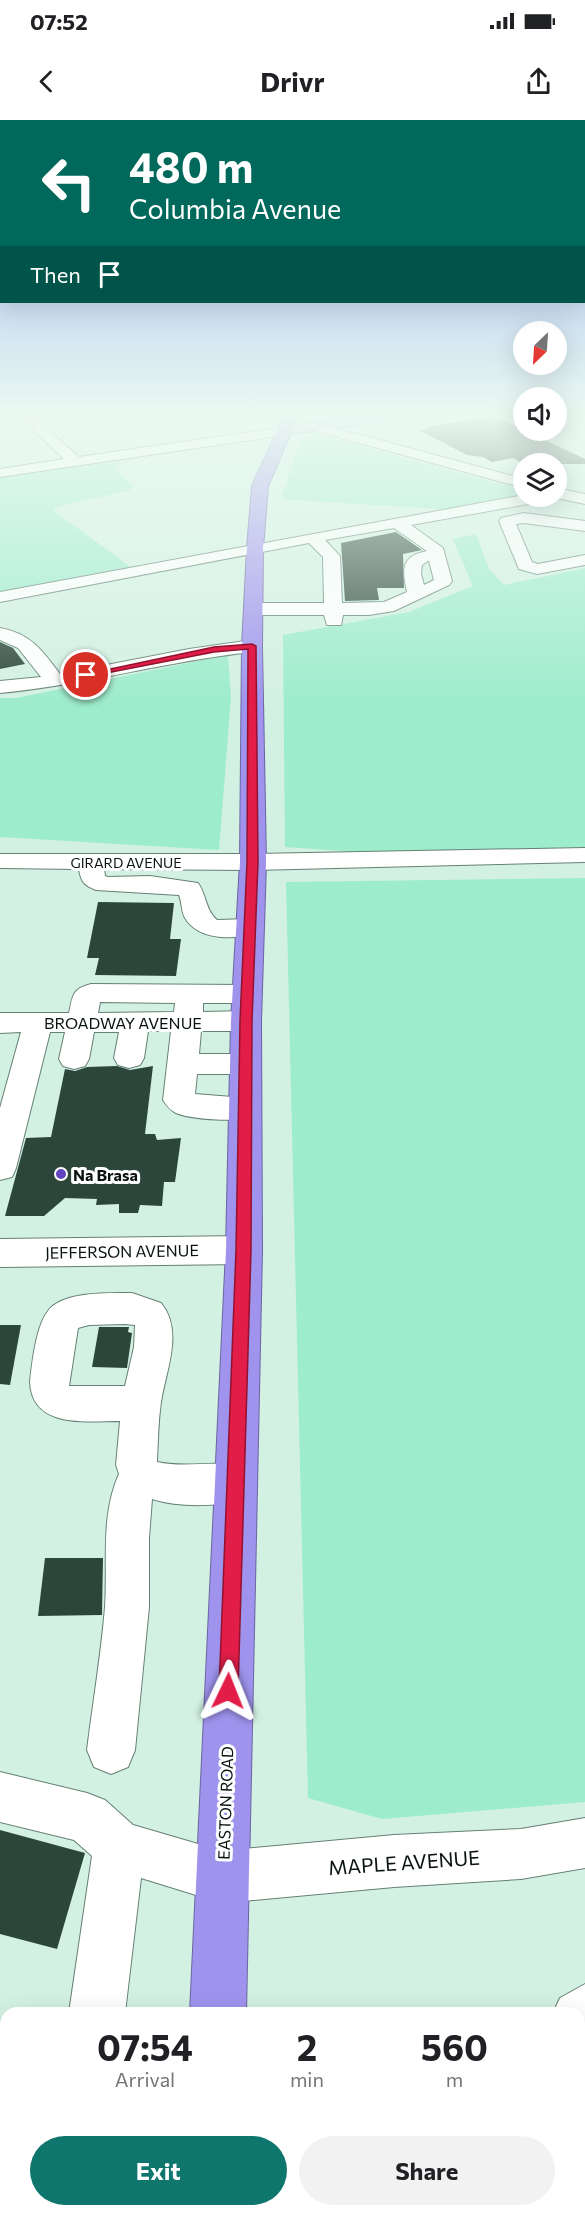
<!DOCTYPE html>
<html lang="en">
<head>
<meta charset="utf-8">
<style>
  :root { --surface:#fff; --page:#f2f2f2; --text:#202124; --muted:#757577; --accent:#0f766e }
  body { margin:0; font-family:Commissioner,sans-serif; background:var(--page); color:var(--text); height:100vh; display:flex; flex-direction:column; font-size:22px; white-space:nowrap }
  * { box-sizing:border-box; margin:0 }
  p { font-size:20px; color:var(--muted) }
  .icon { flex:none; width:33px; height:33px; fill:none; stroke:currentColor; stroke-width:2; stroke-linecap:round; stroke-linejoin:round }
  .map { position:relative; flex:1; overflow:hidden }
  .details { position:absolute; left:0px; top:1887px; width:585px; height:210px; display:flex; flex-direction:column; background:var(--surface); border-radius:18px 18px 0 0; box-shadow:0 6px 24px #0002 }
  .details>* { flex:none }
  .hud { position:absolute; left:0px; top:0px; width:585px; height:183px; box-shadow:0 6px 24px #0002; background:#00695c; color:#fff; overflow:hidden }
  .needle { width:39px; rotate:205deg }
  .fabs { position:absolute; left:513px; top:201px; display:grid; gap:12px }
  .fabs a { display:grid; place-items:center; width:54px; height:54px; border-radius:50%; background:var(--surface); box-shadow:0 6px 24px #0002; font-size:30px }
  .pin { position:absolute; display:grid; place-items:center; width:51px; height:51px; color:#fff; margin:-26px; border:3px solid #fff; border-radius:50%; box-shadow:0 2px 6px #0007 }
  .me { position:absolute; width:66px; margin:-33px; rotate:2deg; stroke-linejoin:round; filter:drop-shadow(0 0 4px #0008) }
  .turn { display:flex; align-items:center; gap:21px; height:126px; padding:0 30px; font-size:27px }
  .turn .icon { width:78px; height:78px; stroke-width:2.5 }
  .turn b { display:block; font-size:42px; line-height:51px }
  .then { display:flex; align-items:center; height:57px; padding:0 30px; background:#0003; gap:12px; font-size:22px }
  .eta { display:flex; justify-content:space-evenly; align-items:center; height:102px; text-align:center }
  .eta b { font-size:36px; font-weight:700; line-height:42px }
  .primary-button { display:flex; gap:12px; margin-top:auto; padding:12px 30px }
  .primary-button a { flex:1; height:69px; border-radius:36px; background:var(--accent); color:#fff; font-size:24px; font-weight:700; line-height:69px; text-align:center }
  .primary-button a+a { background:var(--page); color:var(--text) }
  .status { display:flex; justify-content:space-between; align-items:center; height:42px; padding:0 30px; background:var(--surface); direction:ltr }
  .status svg { height:16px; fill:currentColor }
  header { display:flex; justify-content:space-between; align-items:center; height:78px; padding:0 30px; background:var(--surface); font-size:27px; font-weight:700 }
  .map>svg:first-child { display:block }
  .green { fill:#9deccc }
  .building { fill:#2d463c }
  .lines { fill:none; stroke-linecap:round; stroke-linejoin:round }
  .minor-casing { stroke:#658074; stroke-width:2 }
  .major-casing { stroke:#6a66a0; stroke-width:2 }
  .highway-casing { stroke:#6a66a0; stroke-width:2 }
  .minor { fill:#fff; fill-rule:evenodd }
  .major { fill:#c5bef5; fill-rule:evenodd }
  .highway { fill:#9f93ee; fill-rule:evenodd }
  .route { fill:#e11d48; stroke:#92132f; stroke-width:1.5 }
  .poi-dot { fill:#6145be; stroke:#fff; stroke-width:2 }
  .labels { text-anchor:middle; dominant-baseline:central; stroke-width:6; stroke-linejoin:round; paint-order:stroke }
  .far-street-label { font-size:14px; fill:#09130f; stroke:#fff }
  .street-label { font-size:16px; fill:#09130f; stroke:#fff }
  .poi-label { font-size:16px; font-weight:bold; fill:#09130f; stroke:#fff; text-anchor:start }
  .near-street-label { font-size:20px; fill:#09130f; stroke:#fff }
</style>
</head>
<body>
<div class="status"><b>07:52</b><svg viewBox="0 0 49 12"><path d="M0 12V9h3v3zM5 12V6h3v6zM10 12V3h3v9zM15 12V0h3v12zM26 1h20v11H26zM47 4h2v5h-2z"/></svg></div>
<header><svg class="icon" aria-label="back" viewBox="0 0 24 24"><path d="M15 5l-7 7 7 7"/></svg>Drivr<svg class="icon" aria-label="share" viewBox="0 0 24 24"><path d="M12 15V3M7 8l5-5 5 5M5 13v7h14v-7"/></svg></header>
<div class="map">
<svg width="585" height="2097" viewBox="0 0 585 2097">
  <rect width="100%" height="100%" fill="#d3f1e3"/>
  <!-- green -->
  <g class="green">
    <path d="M 316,314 L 523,370 L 524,376 L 454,390 L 281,379 L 301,319 Z"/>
    <path d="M 121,341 L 115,349 L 134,367 L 127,371 L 60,386 L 53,390 L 133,449 L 0,476 L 0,357 Z"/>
    <path d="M 476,414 L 489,449 L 504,465 L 585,448 L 585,727 L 373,733 L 285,727 L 283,515 L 409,492 L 473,466 L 453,419 Z"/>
    <path d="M 228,535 L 231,577 L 219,730 L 0,717 L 0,578 L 16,578 Z"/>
    <path d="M 585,758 L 585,1682 L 382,1699 L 308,1678 L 286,762 Z"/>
  </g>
  <!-- building -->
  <g class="building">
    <path d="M 494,296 L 585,339 L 585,344 L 524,344 L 513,338 L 492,342 L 483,337 L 467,335 L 419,310 L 429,309 L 425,307 Z"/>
    <path d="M 396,412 L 422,430 L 403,434 L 404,468 L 377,468 L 379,480 L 345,481 L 341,423 Z"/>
    <path d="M 0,522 L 13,528 L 25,544 L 0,549 Z"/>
    <path d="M 98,782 L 174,783 L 170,819 L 181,819 L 176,856 L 95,855 L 99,838 L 87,838 Z"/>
    <path d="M 117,946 L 130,950 L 153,946 L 145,1014 L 155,1014 L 157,1020 L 181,1018 L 175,1062 L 164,1062 L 162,1086 L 140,1085 L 138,1093 L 119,1093 L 119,1084 L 96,1085 L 97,1079 L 65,1078 L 44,1096 L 5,1096 L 26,1018 L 51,1017 L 65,949 L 75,951 L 87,947 Z"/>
    <path d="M 0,1205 L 21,1205 L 10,1265 L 0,1264 Z"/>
    <path d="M 99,1207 L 129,1207 L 128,1212 L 132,1213 L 127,1248 L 92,1247 Z"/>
    <path d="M 45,1438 L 103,1438 L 102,1495 L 38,1496 Z"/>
    <path d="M 0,1710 L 85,1733 L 57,1829 L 0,1814 Z"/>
  </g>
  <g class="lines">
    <!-- minor casing -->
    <g class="minor-casing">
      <g id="minor">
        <path d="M 17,294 L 30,294 L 79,337 L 284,307 L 291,311 L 284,315 L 0,357 L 0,349 L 64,339 Z"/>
        <path d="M 317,303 L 524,359 L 524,368 L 312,310 L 310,307 Z"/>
        <path d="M 556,368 L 585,374 L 585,384 L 552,377 L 545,381 L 411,405 L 443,428 L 452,461 L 449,465 L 394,491 L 369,495 L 343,495 L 341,505 L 327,505 L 324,495 L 253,495 L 246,493 L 244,489 L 246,485 L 253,483 L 324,483 L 323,437 L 309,423 L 0,482 L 0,472 L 524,375 L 556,376 ZM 394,408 L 427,431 C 401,436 402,449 407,472 L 384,482 L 342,483 L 340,436 L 325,420 ZM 428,441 L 429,441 L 434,460 L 424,465 L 421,454 L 422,445 Z"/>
        <path d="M 524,393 L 585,401 L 585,411 L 524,403 L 516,404 L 532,442 L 538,444 L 585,435 L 585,445 L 537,454 L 519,449 L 499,401 L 501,398 Z"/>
        <path d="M 0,508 C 30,513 43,531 60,554 L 189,529 L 252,520 L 259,522 L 262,526 L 259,530 L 252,532 C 167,541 85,565 0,573 L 0,561 L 41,557 L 18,528 L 0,520 Z"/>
        <path d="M 585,728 L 585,742 L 253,750 L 104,749 L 105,756 L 108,757 L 150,756 L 198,763 C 207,776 205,789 217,800 L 250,799 L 259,801 L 263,807 L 259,813 C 235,819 200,822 185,798 C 181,791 182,782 179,775 L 96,770 C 84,765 81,762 79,749 L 0,748 L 0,734 L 253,734 Z"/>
        <path d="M 91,864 L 247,865 L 257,868 L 261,874 L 257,880 L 247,883 L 203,883 L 203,892 L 246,891 L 256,894 L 261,901 L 256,908 L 246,911 L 201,911 L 199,934 L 246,934 L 257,937 L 261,944 L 257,951 L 246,954 L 197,954 L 195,974 L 245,978 L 256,981 L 261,989 L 256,997 C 239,1002 193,1000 176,993 C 170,990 167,986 163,980 L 171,911 L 148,911 L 144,938 L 140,945 L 129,948 L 118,945 L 114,938 L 119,912 L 94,912 L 89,939 L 85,946 L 74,949 L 63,946 L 59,939 L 65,912 L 50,912 L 16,1048 L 12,1057 L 0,1060 L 0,988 L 21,912 L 0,913 L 0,893 L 69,893 C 73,875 72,869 91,864 ZM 100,882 L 175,883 L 174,892 L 98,893 Z"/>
        <path d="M 244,1116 L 256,1120 L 262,1130 L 256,1140 L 244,1144 L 0,1147 L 0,1119 Z"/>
        <path d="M 132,1173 L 161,1183 C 184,1211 166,1250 161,1282 C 158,1302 158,1322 157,1342 C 188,1349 221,1338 251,1349 L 257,1363 L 251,1377 C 223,1387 181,1388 152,1379 L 149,1418 L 149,1487 L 135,1630 L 128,1647 L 111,1654 L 94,1647 L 87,1630 C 93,1582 101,1535 105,1487 C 108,1442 100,1396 119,1354 L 116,1345 L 120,1301 C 87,1301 32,1309 30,1262 C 32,1243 36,1206 48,1191 C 62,1171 110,1173 132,1173 ZM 125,1204 L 135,1205 L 134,1227 L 125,1266 L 69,1266 L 78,1208 L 89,1205 Z"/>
        <path d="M 0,1652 L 87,1673 L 105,1680 L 133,1705 L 222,1731 L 394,1715 L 521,1709 L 585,1698 L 585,1748 L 521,1759 L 394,1767 L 222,1783 L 141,1758 L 125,1893 L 69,1893 L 92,1736 L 74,1720 L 0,1702 Z"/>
        <path d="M 585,1864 L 585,1922 L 579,1925 L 579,1893 L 553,1893 L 560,1878 Z"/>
        <path d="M 6,2006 L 6,2066 L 0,2068 L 0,2008 Z"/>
        <path d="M 419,2091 L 480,2091 L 478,2097 L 417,2097 Z"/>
      </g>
    </g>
    <!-- major casing -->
    <g class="major-casing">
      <path id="major" d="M 379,294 L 411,294 L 404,298 L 284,315 L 277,311 L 284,307 Z"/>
    </g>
    <!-- highway casing -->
    <g class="highway-casing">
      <g id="highway">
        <path d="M 285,294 L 299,294 L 268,366 L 263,428 L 262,526 L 266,742 L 261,901 L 262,1130 L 246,1893 L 190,1893 L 226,1130 L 231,901 L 240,742 L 242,526 L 247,428 L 252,366 Z"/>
        <rect x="182" y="2091" width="60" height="6"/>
      </g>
    </g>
    <!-- minor -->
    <use href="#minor" class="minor"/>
    <!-- major -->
    <use href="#major" class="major"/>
    <!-- highway -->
    <use href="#highway" class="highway"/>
  </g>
  <!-- sky -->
  <linearGradient id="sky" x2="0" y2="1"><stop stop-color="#93b1ee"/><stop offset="0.5" stop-color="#ebf9f2"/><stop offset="1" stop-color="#ebf9f2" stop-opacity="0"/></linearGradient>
  <rect width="585" height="587" fill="url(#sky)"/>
  <!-- route -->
  <path class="route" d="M 252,524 L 256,526 L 258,742 L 252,901 L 251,1130 L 238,1571 L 235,1578 L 228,1581 L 222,1578 L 219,1571 L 236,1130 L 240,901 L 247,742 L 248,529 L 214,532 L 86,557 L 82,555 L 214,527 Z"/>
  <!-- markers -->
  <circle class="poi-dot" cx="61" cy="1054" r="6"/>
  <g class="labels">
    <!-- far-street labels -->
    <g class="far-street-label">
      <text x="126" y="742">GIRARD AVENUE</text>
    </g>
    <!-- street labels -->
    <g class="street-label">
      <text x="123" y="902">BROADWAY AVENUE</text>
      <text transform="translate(122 1131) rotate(-1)">JEFFERSON AVENUE</text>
      <text transform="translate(225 1683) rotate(-88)">EASTON ROAD</text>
    </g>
    <!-- poi labels -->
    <g class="poi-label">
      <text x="73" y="1054">Na Brasa</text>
    </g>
    <!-- near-street labels -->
    <g class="near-street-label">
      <text transform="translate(404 1742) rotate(-4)">MAPLE AVENUE</text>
    </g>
  </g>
</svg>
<div class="fabs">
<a><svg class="needle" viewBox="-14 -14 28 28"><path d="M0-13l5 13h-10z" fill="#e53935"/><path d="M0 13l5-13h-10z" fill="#757577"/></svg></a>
<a><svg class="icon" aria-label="sound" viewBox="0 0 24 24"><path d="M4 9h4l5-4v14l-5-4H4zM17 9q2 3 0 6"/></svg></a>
<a><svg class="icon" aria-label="layers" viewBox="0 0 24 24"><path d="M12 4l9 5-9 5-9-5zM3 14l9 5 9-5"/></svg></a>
</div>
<div class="pin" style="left:86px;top:555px;background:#d93025"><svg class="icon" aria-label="arrive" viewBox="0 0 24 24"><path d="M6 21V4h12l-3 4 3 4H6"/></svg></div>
<svg class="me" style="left:228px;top:1571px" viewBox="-20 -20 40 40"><path d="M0-17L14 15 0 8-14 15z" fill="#e11d48" stroke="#fff" stroke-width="4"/></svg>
<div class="hud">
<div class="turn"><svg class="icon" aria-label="left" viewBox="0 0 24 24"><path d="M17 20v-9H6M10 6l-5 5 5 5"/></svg><div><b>480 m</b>Columbia Avenue</div></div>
<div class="then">Then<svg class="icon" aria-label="arrive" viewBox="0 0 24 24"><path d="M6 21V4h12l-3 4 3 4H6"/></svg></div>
</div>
<section class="details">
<div class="eta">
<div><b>07:54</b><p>Arrival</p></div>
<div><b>2</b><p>min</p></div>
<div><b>560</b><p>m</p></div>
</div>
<div class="primary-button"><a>Exit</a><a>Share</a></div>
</section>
</div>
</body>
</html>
